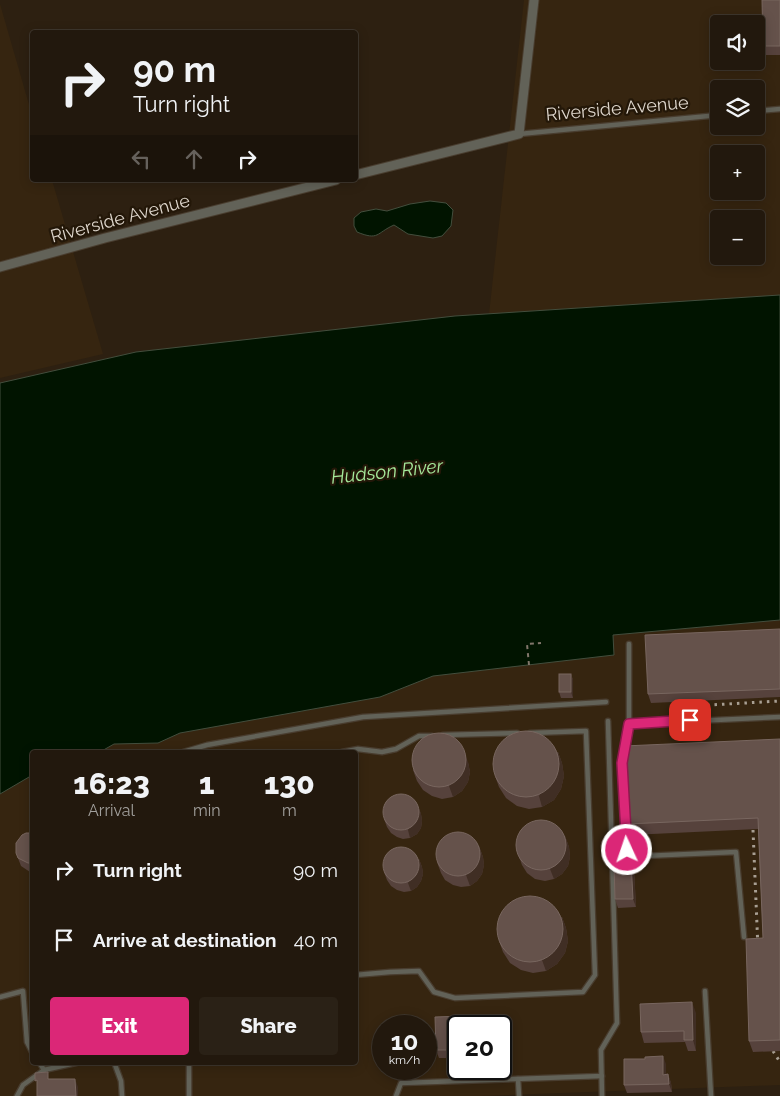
<!DOCTYPE html>
<html lang="en">
<head>
<meta charset="utf-8">
<style>
  :root { --surface:#22180d; --page:#2a2116; --text:#f1f3f6; --muted:#a2a09d; --line:#3f372e; --accent:#db2777 }
  body { margin:0; font-family:Raleway,sans-serif; background:var(--page); color:var(--text); height:100vh; display:flex; flex-direction:column; font-size:19px; white-space:nowrap }
  * { box-sizing:border-box; margin:0 }
  p { font-size:16px; color:var(--muted) }
  .icon { flex:none; width:28px; height:28px; fill:none; stroke:currentColor; stroke-width:2; stroke-linecap:round; stroke-linejoin:round }
  .map { position:relative; flex:1; overflow:hidden }
  .panel { position:absolute; left:30px; top:750px; width:328px; height:315px; display:flex; flex-direction:column; background:var(--surface); border-radius:5px; box-shadow:0 2px 12px #0003,0 0 0 1px var(--line) }
  .panel>* { flex:none }
  .guide { position:absolute; left:30px; top:30px; width:328px; height:152px; border-radius:5px; box-shadow:0 2px 12px #0003,0 0 0 1px var(--line); background:#22180d; color:var(--text); overflow:hidden }
  .buttons { position:absolute; left:710px; top:15px; display:grid; gap:10px }
  .buttons a { display:grid; place-items:center; width:55px; height:55px; border-radius:5px; background:var(--surface); box-shadow:0 2px 12px #0003,0 0 0 1px var(--line); font-size:25px }
  .speed { position:absolute; left:372px; top:1015px; display:flex; gap:10px; font-size:25px; font-weight:700; text-align:center }
  .speed>* { display:grid; place-content:center; width:65px; height:65px; border-radius:50%; background:var(--surface); box-shadow:0 2px 12px #0003,0 0 0 1px var(--line); line-height:1 }
  .speed small { font-size:12px; font-weight:400 }
  .speed .limit { border:2px solid #111; border-radius:8px; background:#fff; color:#111 }
  .pin { position:absolute; display:grid; place-items:center; width:42px; height:42px; color:#fff; margin:-21px; border-radius:10px; box-shadow:0 2px 8px #0006 }
  .me { position:absolute; width:55px; margin:-28px; rotate:357deg; stroke-linejoin:round; filter:drop-shadow(0 0 4px #0008) }
  .turn { display:flex; align-items:center; gap:18px; height:105px; padding:0 20px; font-size:22px }
  .turn .icon { width:65px; height:65px; stroke-width:2.5 }
  .turn b { display:block; font-size:35px; line-height:42px }
  .lanes { display:flex; align-items:center; height:48px; padding:0 20px; background:#0003; justify-content:center; gap:25px; direction:ltr }
  .lanes .off { opacity:.35 }
  .eta { display:flex; justify-content:space-evenly; align-items:center; height:85px; text-align:center }
  .eta b { font-size:30px; font-weight:800; line-height:35px }
  .primary-button { display:flex; gap:10px; margin-top:auto; padding:10px 20px }
  .primary-button a { flex:1; height:58px; border-radius:5px; background:var(--accent); color:#fff; font-size:20px; font-weight:800; line-height:58px; text-align:center }
  .primary-button a+a { background:var(--page); color:var(--text) }
  ul { padding:0; list-style:none }
  li { display:flex; align-items:center; gap:15px; height:70px; padding:0 20px }
  li div { flex:1 }
  li b { display:block; font-size:19px }
  li em { font-style:normal }
  .map>svg:first-child { display:block }
  .built { fill:#362510; fill-rule:evenodd }
  .water { fill:#011400; stroke:#434e3d }
  .lines { fill:none; stroke-linecap:round; stroke-linejoin:round }
  .service-casing { stroke:#493d2f; stroke-width:7 }
  .minor-casing { stroke:#493d2f; stroke-width:11 }
  .path { stroke:#81766a; stroke-width:2; stroke-dasharray:4 4; stroke-linecap:butt }
  .service { stroke:#626258; stroke-width:4.5 }
  .minor { stroke:#626258; stroke-width:9 }
  .rail { stroke:#a89f93; stroke-width:3; stroke-dasharray:2.5 5; stroke-linecap:butt }
  .wall { fill:#56423c }
  .shaded-wall { fill:#402e24 }
  .building { fill:#65524b; stroke:#78665f }
  .route-casing { stroke:#8e194d; stroke-width:12 }
  .route { stroke:#db2777; stroke-width:9 }
  .labels { text-anchor:middle; dominant-baseline:central; stroke-width:4.5; stroke-linejoin:round; paint-order:stroke }
  .street-label { font-size:18px; fill:#ddd5cb; stroke:#231708 }
  .water-label { font-size:19px; font-style:italic; fill:#a5e89a; stroke:#231708 }
</style>
</head>
<body>
<div class="map">
<svg width="780" height="1096" viewBox="0 0 780 1096">
  <rect width="100%" height="100%" fill="#2d2011"/>
  <!-- built -->
  <g class="built">
    <path d="M 524,0 L 780,0 L 780,295 L 489,314 ZM 719,24 L 756,24 L 756,61 L 719,61 ZM 719,89 L 756,89 L 756,126 L 719,126 ZM 719,154 L 756,154 L 756,191 L 719,191 ZM 719,219 L 756,219 L 756,256 L 719,256 Z"/>
    <path d="M 0,4 L 32,115 L 32,180 L 52,180 L 103,354 L 0,378 Z"/>
    <path d="M 780,620 L 780,1085 L 480,1096 L 0,1096 L 0,794 L 29,776 L 32,781 L 32,1062 L 355,1062 L 355,752 L 100,752 L 114,744 L 158,743 L 180,733 L 380,697 L 433,676 L 614,655 L 613,635 ZM 384,1026 L 426,1026 L 426,1069 L 384,1069 ZM 459,1026 L 501,1026 L 501,1069 L 459,1069 Z"/>
  </g>
  <!-- water -->
  <g class="water">
    <path d="M 430,201 L 446,203 L 453,210 L 451,226 L 442,236 L 433,238 L 408,234 L 394,225 C 376,233 379,241 357,232 L 354,226 L 354,218 L 361,212 L 376,209 L 387,211 L 410,204 Z"/>
    <path d="M 780,295 L 780,620 L 613,635 L 614,655 L 433,676 L 380,697 L 180,733 L 158,743 L 114,744 L 100,752 L 32,752 L 32,781 L 29,777 L 0,794 L 0,383 L 136,352 L 455,316 Z"/>
  </g>
  <g class="lines">
    <!-- service casing -->
    <g class="service-casing">
      <g id="service">
        <path d="M 756,111 L 780,109"/>
        <path d="M 519,134 L 719,115"/>
        <path d="M 629,644 L 629,724 L 622,763 L 627,850 L 632,854 L 643,856 L 736,852 L 744,937"/>
        <path d="M 629,724 L 780,717"/>
        <path d="M 443,735 L 517,733"/>
        <path d="M 183,752 L 207,745 L 363,717 L 606,702"/>
        <path d="M 342,752 L 358,749 L 382,752 L 396,749 L 419,736 L 432,736"/>
        <path d="M 355,975 L 390,972 L 419,971 L 434,992 L 455,998 L 583,992 L 595,975 L 586,731 L 530,733"/>
        <path d="M 705,991 L 711,1096"/>
        <path d="M 0,997 L 23,991 L 27,1042 L 32,1052"/>
        <path d="M 39,1062 L 44,1070"/>
        <path d="M 114,1062 L 121,1081 L 122,1096"/>
        <path d="M 189,1062 L 189,1096"/>
        <path d="M 518,1079 L 519,1096"/>
        <path d="M 17,1096 L 23,1085 L 44,1070 L 80,1062"/>
        <path d="M 396,1096 L 401,1083 L 602,1076"/>
        <path d="M 602,1096 L 601,1050 L 617,1023 L 608,721"/>
      </g>
    </g>
    <!-- minor casing -->
    <g class="minor-casing">
      <g id="minor">
        <path d="M 355,175 L 519,134 L 534,0"/>
        <path d="M 0,267 L 105,238 L 336,180"/>
      </g>
    </g>
    <!-- path -->
    <path class="path" d="M 529,665 L 527,644 L 541,643"/>
    <!-- service -->
    <use href="#service" class="service"/>
    <!-- minor -->
    <use href="#minor" class="minor"/>
    <!-- rail -->
    <g class="rail">
      <path d="M 692,706 L 780,701"/>
      <path d="M 753,830 L 758,949"/>
      <path d="M 773,1051 L 780,1062"/>
    </g>
  </g>
  <!-- wall -->
  <g class="wall">
    <path d="M 780,0 L 780,55 L 766,55 L 763,46 Z"/>
    <path d="M 780,629 L 780,697 L 651,703 L 648,694 Z"/>
    <path d="M 571,674 L 573,680 L 573,698 L 561,698 L 559,692 Z"/>
    <path d="M 780,739 L 780,1051 L 753,1052 L 749,1041 L 763,938 L 758,829 L 631,835 L 627,824 Z"/>
    <path d="M 558,752 L 562,763 L 564,776 L 561,789 L 554,800 L 542,807 L 529,809 L 517,806 L 506,798 L 499,787 L 495,776 Z"/>
    <path d="M 468,762 L 470,772 L 468,782 L 462,791 L 453,797 L 442,799 L 432,796 L 423,790 L 417,781 L 413,770 Z"/>
    <path d="M 418,806 L 421,814 L 422,821 L 421,828 L 417,834 L 410,838 L 403,839 L 397,837 L 391,833 L 387,827 L 384,819 Z"/>
    <path d="M 32,833 L 32,871 L 30,872 L 21,866 L 16,853 Z"/>
    <path d="M 565,836 L 569,847 L 570,857 L 568,866 L 562,874 L 554,879 L 545,881 L 535,879 L 527,873 L 522,865 L 518,854 Z"/>
    <path d="M 479,846 L 483,857 L 484,865 L 482,874 L 477,881 L 470,886 L 461,887 L 453,885 L 445,880 L 441,873 L 437,862 Z"/>
    <path d="M 419,859 L 422,867 L 423,874 L 421,881 L 417,887 L 411,891 L 404,892 L 397,890 L 391,886 L 387,880 L 384,872 Z"/>
    <path d="M 634,869 L 636,907 L 618,908 L 615,899 Z"/>
    <path d="M 562,917 L 566,928 L 568,941 L 565,953 L 557,964 L 546,971 L 533,973 L 521,970 L 510,963 L 503,952 L 499,941 Z"/>
    <path d="M 696,1013 L 696,1051 L 688,1051 L 685,1042 L 644,1043 L 641,1032 Z"/>
    <path d="M 463,1016 L 466,1026 L 459,1026 L 459,1058 L 439,1058 L 436,1050 Z"/>
    <path d="M 307,1062 L 330,1062 L 318,1065 Z"/>
    <path d="M 666,1064 L 666,1074 L 668,1074 L 671,1083 L 672,1092 L 627,1093 L 624,1085 Z"/>
  </g>
  <!-- shaded-wall -->
  <g class="shaded-wall">
    <path d="M 571,674 L 573,680 L 573,698 L 571,692 Z"/>
    <path d="M 464,751 L 468,762 L 470,772 L 468,782 L 462,791 L 453,797 L 449,786 Z"/>
    <path d="M 558,752 L 562,763 L 564,776 L 561,789 L 554,800 L 542,807 L 539,796 Z"/>
    <path d="M 418,806 L 421,814 L 422,821 L 421,828 L 417,834 L 410,838 L 408,830 Z"/>
    <path d="M 565,836 L 569,847 L 570,857 L 568,866 L 562,874 L 554,879 L 550,869 Z"/>
    <path d="M 479,846 L 483,857 L 484,865 L 482,874 L 477,881 L 470,886 L 466,875 Z"/>
    <path d="M 419,859 L 422,867 L 423,874 L 421,881 L 417,887 L 411,891 L 408,883 Z"/>
    <path d="M 631,861 L 634,869 L 636,907 L 633,899 Z"/>
    <path d="M 562,917 L 566,928 L 568,941 L 565,953 L 557,964 L 546,971 L 542,960 Z"/>
    <path d="M 692,1002 L 696,1013 L 696,1051 L 693,1040 Z"/>
    <path d="M 463,1016 L 466,1024 L 466,1026 L 463,1026 Z"/>
    <path d="M 663,1056 L 666,1064 L 666,1083 L 663,1075 Z"/>
    <path d="M 668,1074 L 671,1083 L 672,1092 L 669,1084 Z"/>
    <path d="M 75,1079 L 78,1087 L 78,1096 L 76,1096 Z"/>
  </g>
  <!-- building -->
  <g class="building">
    <path d="M 762,0 L 780,0 L 780,46 L 763,46 Z"/>
    <path d="M 780,629 L 780,689 L 648,694 L 645,635 Z"/>
    <rect x="559" y="674" width="12" height="18"/>
    <circle cx="526" cy="764" r="33"/>
    <circle cx="439" cy="760" r="27"/>
    <path d="M 780,739 L 780,1040 L 749,1041 L 746,939 L 763,938 L 758,818 L 627,824 L 624,746 Z"/>
    <circle cx="401" cy="812" r="18"/>
    <circle cx="541" cy="845" r="25"/>
    <circle cx="458" cy="854" r="22"/>
    <path d="M 26,833 L 32,833 L 32,863 L 28,863 L 18,858 L 16,853 L 16,843 L 22,835 Z"/>
    <circle cx="401" cy="865" r="18"/>
    <path d="M 631,861 L 633,899 L 615,899 L 614,862 Z"/>
    <circle cx="530" cy="929" r="33"/>
    <path d="M 692,1002 L 693,1040 L 684,1040 L 684,1031 L 641,1032 L 640,1004 Z"/>
    <path d="M 463,1016 L 463,1026 L 459,1026 L 459,1050 L 436,1050 L 435,1017 Z"/>
    <path d="M 663,1056 L 663,1075 L 668,1074 L 669,1084 L 624,1085 L 624,1059 L 645,1059 L 645,1057 Z"/>
    <path d="M 48,1072 L 48,1079 L 75,1079 L 76,1096 L 37,1096 L 37,1080 L 35,1081 L 35,1073 Z"/>
  </g>
  <g class="lines">
    <!-- route casing -->
    <g class="route-casing">
      <path id="route" d="M 627,850 L 622,763 L 629,724 L 690,720"/>
    </g>
    <!-- route -->
    <use href="#route" class="route"/>
  </g>
  <g class="labels">
    <!-- street labels -->
    <g class="street-label">
      <text transform="translate(617 108) rotate(-5)">Riverside Avenue</text>
      <text transform="translate(120 218) rotate(-15)">Riverside Avenue</text>
    </g>
    <!-- water labels -->
    <g class="water-label">
      <text transform="translate(387 471) rotate(-6)">Hudson River</text>
    </g>
  </g>
</svg>
<div class="buttons">
<a><svg class="icon" aria-label="sound" viewBox="0 0 24 24"><path d="M4 9h4l5-4v14l-5-4H4zM17 9q2 3 0 6"/></svg></a>
<a><svg class="icon" aria-label="layers" viewBox="0 0 24 24"><path d="M12 4l9 5-9 5-9-5zM3 14l9 5 9-5"/></svg></a>
<a>+</a>
<a>−</a>
</div>
<div class="speed"><div>10<small>km/h</small></div><div class="limit">20</div></div>
<div class="pin" style="left:690px;top:720px;background:#d93025"><svg class="icon" aria-label="arrive" viewBox="0 0 24 24"><path d="M6 21V4h12l-3 4 3 4H6"/></svg></div>
<svg class="me" style="left:627px;top:850px" viewBox="-20 -20 40 40"><circle r="17" fill="#db2777" stroke="#fff" stroke-width="3"/><path d="M0-11L8 9 0 5-8 9z" fill="#fff"/></svg>
<div class="guide">
<div class="turn"><svg class="icon" aria-label="right" viewBox="0 0 24 24"><path d="M7 20v-9h11M14 6l5 5-5 5"/></svg><div><b>90 m</b>Turn right</div></div>
<div class="lanes"><svg class="icon off" aria-label="left" viewBox="0 0 24 24"><path d="M17 20v-9H6M10 6l-5 5 5 5"/></svg><svg class="icon off" aria-label="ahead" viewBox="0 0 24 24"><path d="M12 20V5M6 11l6-6 6 6"/></svg><svg class="icon" aria-label="right" viewBox="0 0 24 24"><path d="M7 20v-9h11M14 6l5 5-5 5"/></svg></div>
</div>
<section class="panel">
<div class="eta">
<div><b>16:23</b><p>Arrival</p></div>
<div><b>1</b><p>min</p></div>
<div><b>130</b><p>m</p></div>
</div>
<ul>
<li><svg class="icon" aria-label="right" viewBox="0 0 24 24"><path d="M7 20v-9h11M14 6l5 5-5 5"/></svg><div><b>Turn right</b></div><em>90 m</em></li>
<li><svg class="icon" aria-label="arrive" viewBox="0 0 24 24"><path d="M6 21V4h12l-3 4 3 4H6"/></svg><div><b>Arrive at destination</b></div><em>40 m</em></li>
</ul>
<div class="primary-button"><a>Exit</a><a>Share</a></div>
</section>
</div>
</body>
</html>
